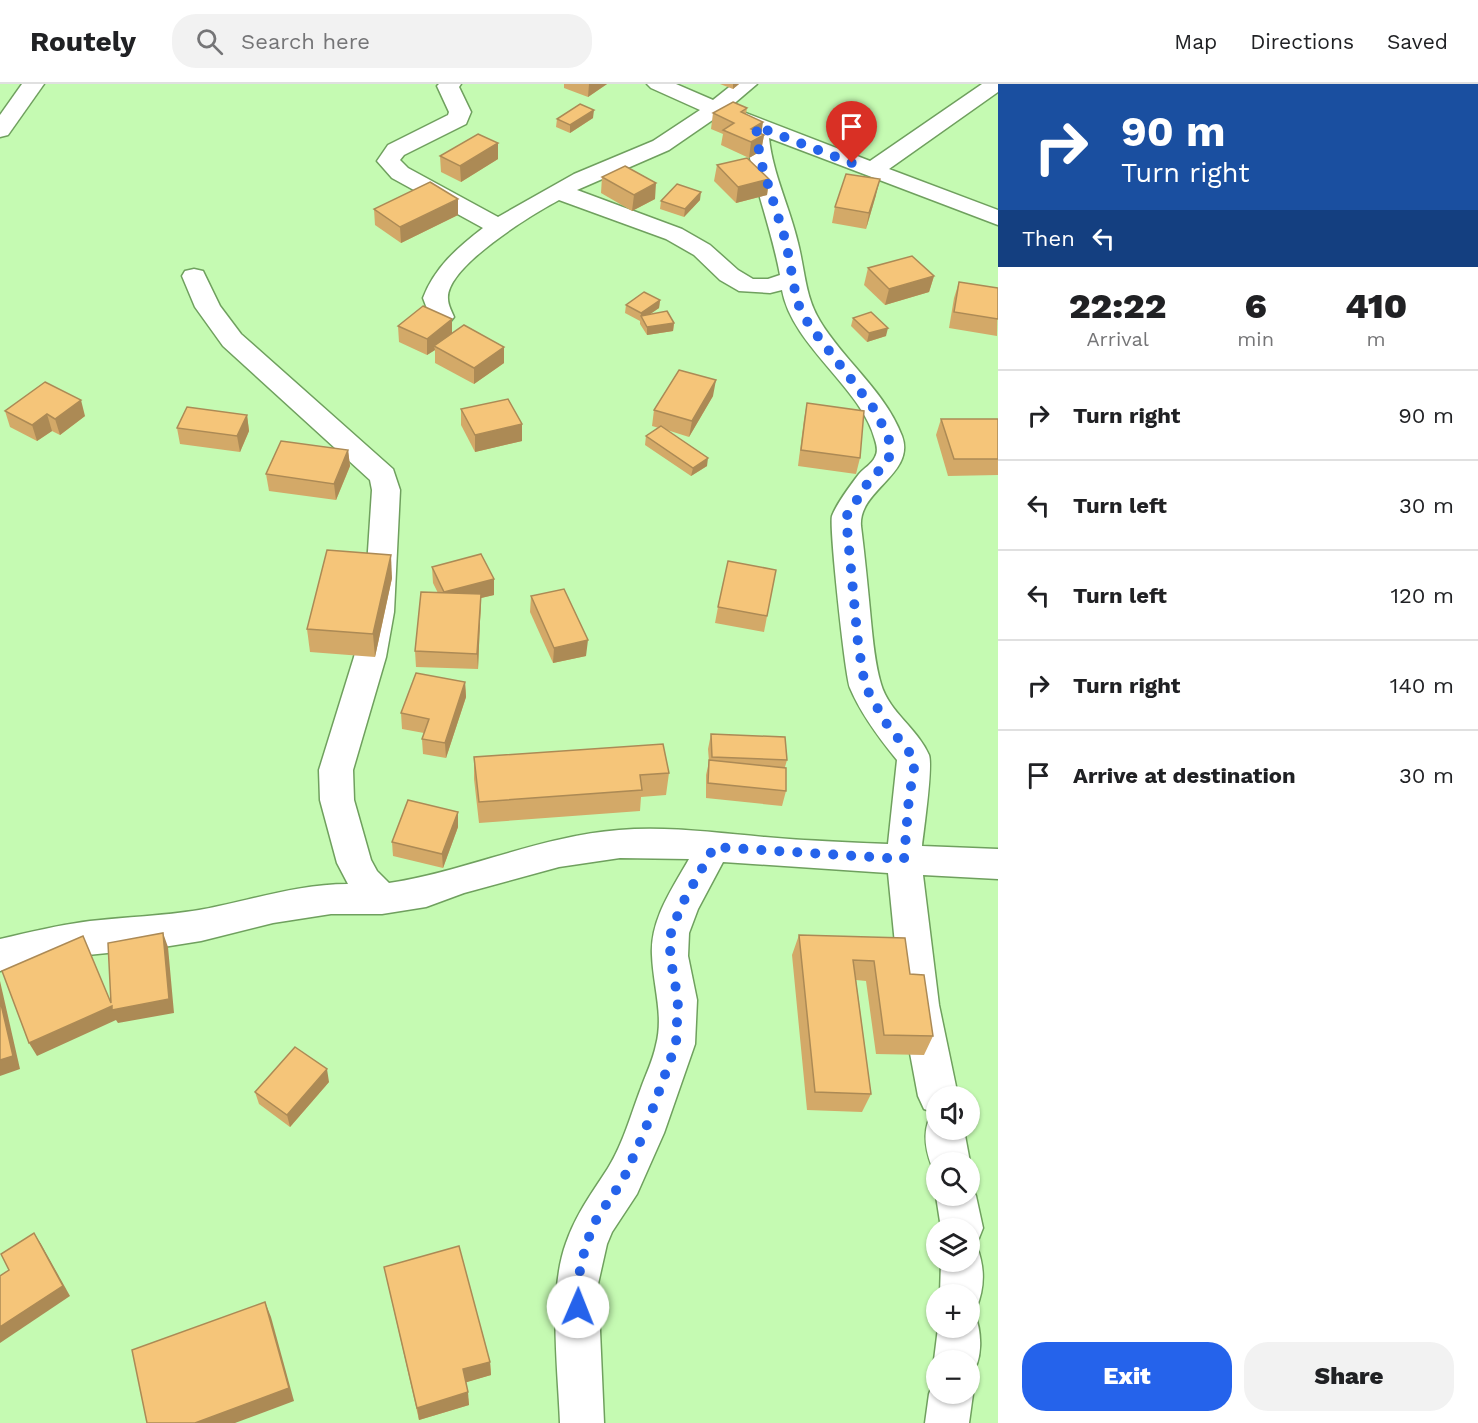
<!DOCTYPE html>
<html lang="en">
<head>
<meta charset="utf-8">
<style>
  :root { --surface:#fff; --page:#f2f2f2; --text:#202124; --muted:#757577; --line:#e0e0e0; --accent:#2563eb }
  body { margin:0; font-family:"Work Sans",sans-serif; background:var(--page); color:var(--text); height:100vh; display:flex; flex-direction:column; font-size:22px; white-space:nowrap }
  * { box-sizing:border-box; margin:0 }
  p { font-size:20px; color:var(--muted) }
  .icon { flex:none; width:33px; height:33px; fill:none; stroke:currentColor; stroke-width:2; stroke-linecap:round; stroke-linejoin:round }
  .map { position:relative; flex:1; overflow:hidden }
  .side { display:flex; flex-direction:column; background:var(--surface); width:480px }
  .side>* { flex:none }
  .guide { background:#1a4fa0; color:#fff; overflow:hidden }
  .buttons { position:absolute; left:926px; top:1002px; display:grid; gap:12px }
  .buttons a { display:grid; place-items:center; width:54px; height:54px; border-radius:50%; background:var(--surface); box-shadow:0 2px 4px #0004; font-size:30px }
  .pin { position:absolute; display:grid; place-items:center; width:51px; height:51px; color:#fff; margin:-62px -26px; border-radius:50% 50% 50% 0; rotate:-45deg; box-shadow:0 0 6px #0007 }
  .pin .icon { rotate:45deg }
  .me { position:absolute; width:66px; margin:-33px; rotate:1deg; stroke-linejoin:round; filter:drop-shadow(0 0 4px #0008) }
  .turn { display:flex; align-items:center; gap:21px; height:126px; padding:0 24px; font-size:27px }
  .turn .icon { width:78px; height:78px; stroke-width:2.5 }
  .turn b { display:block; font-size:42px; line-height:51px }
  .then { display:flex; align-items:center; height:57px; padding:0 24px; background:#0003; gap:12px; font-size:22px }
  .eta { display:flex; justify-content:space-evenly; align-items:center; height:102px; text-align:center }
  .eta b { font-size:36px; font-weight:800; line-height:42px }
  .cta { display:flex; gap:12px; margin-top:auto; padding:12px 24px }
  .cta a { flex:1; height:69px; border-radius:24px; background:var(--accent); color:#fff; font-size:24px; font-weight:800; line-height:69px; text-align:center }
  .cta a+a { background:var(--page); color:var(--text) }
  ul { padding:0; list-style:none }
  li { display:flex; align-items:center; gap:18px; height:90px; padding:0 24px; border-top:2px solid var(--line) }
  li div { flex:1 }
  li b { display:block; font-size:22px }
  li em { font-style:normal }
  header { display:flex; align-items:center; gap:36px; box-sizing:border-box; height:84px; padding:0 30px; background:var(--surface); border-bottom:2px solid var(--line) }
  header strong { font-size:28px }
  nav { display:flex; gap:33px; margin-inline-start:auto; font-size:21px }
  .search { width:420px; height:54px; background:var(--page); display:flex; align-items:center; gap:15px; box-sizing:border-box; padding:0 21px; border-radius:24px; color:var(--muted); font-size:22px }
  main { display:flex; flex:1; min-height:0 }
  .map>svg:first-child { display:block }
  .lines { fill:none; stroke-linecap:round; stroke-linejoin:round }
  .street-casing { stroke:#6fa05e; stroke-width:3 }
  .street { fill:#fff; fill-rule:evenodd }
  .wall { fill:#d3a968 }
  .shaded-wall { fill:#ac8a55 }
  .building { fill:#f5c579; stroke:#ac8a55; stroke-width:1.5 }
  .route { stroke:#2563eb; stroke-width:10; stroke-dasharray:0 18 }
</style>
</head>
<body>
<header>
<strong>Routely</strong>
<div class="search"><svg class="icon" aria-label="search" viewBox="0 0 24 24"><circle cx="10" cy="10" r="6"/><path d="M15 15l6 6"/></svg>Search here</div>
<nav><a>Map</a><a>Directions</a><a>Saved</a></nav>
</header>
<main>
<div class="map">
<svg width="998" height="1339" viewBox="0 0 998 1339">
  <rect width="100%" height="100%" fill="#c5fab2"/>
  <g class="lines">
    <!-- street casing -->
    <g class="street-casing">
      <g id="street">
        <path d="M 22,0 L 44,0 L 8,51 L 0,53 L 0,31 Z"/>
        <path d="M 439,0 L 461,0 L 459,3 L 471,28 L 466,40 L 404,71 L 400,76 L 408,84 L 498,133 L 574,90 L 653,57 L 700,26 L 651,4 L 647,0 L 676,0 L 713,16 L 733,0 L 757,0 L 730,23 L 870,77 L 982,0 L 998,0 L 998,8 L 889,85 L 998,126 L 998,141 L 769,54 C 773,91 790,124 798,159 C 805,186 805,213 820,237 C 844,277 885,307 902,352 C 916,390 858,406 861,442 C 865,474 868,505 871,537 C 873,557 875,580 881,600 C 889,628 918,645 929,671 C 933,683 924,744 922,762 L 998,765 L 998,795 L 923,791 L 939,921 L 958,1012 L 936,1012 L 936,1029 L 924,1025 L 918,1012 L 901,921 L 888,789 L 723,778 L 698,825 L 689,849 L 688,872 L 697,916 L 695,960 L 664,1049 L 637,1110 L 612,1148 L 607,1160 L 598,1200 L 604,1339 L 560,1339 C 558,1285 548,1208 566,1159 C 576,1130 592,1109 608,1084 C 623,1060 631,1030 641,1004 C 646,990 653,976 656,961 C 664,931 653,902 652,871 C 650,836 672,805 689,775 L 620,774 L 559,783 L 464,809 L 426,823 L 382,830 L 331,830 L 273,839 L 201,857 L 157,864 L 48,875 L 0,887 L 0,855 C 30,848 59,841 90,837 C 126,833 163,832 199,826 C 249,817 297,800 348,800 L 337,779 L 320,716 L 319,686 L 354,573 L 364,528 L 372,406 L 370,396 L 223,262 L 195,223 L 182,192 L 185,187 L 194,185 L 203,187 L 220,222 L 241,250 L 393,385 L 400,406 L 394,528 L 386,573 L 353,686 L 354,716 L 371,776 L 377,787 L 389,799 C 467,787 540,752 619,746 C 668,742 717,749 765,753 C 806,757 847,758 888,760 L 897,676 C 879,654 861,630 850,604 C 845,591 829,442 832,432 C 836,421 852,399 859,390 C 864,384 872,380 875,373 C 878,368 877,362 875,356 C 862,304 792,262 782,206 L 770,209 L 739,207 L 720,196 L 694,171 L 666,155 L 559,116 C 533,130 445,183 448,215 C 448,221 452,228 454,233 L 450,238 L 441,241 L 432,238 L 423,214 C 435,183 457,164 483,144 L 392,94 L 377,77 L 388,61 L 448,31 L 449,28 L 437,2 ZM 717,33 L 745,45 C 751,95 771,142 780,191 L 768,195 L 753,195 L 738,186 L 710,161 L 682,145 L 577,106 L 669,66 Z"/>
        <path d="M 936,1030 L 936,1046 L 964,1046 L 970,1078 L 969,1081 L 969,1078 L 936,1078 L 936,1092 C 927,1073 921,1052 930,1033 Z"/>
        <path d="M 969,1097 L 976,1112 L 983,1144 L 977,1159 L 971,1161 L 977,1163 C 985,1184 985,1204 976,1225 L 971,1227 L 974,1229 C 982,1246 984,1278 969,1293 L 969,1276 L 936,1276 L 936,1281 L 934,1276 L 938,1244 L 969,1244 L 969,1210 L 940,1210 L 941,1178 L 969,1178 L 969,1144 L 941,1144 L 936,1112 L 969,1112 Z"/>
        <path d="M 935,1294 L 936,1310 L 969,1310 L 969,1300 L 973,1310 L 969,1339 L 925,1339 L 929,1310 Z"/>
      </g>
    </g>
    <!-- street -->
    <use href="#street" class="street"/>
  </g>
  <!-- wall -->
  <g class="wall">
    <path d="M 564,0 L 607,0 L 588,13 L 564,4 Z"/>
    <path d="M 720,0 L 739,0 L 733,5 Z"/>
    <path d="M 747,24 L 746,30 L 761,50 L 764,51 L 761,67 L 749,74 L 721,61 L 723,50 L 711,45 L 713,29 Z"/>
    <path d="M 593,34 L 570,49 L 556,43 L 557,35 Z"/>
    <path d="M 498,59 L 498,75 L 461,98 L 441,88 L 440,72 Z"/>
    <path d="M 717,81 L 769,95 L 767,111 L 736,119 L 714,97 Z"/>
    <path d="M 602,93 L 655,115 L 632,127 L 601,109 Z"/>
    <path d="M 876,111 L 866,145 L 832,139 L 835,123 Z"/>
    <path d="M 700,116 L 684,133 L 660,125 L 661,117 Z"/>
    <path d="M 374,125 L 458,131 L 401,159 L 375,141 Z"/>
    <path d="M 868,184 L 934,192 L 929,208 L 885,221 L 864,201 Z"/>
    <path d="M 959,198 L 998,204 L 997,252 L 949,244 L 954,214 Z"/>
    <path d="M 660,216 L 659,224 L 650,230 L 674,239 L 673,247 L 647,251 L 640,240 L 640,237 L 625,229 L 626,221 Z"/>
    <path d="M 853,234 L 886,252 L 867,258 L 851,242 Z"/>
    <path d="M 452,235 L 452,250 L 504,263 L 504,279 L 474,300 L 435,279 L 435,266 L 427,271 L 399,258 L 398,242 Z"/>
    <path d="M 713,312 L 689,353 L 667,346 L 707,382 L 691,392 L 645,361 L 646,352 L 659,344 L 652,342 L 654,326 Z"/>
    <path d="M 807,319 L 860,374 L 856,390 L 798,382 L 804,335 Z"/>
    <path d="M 461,325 L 522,357 L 475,368 L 461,341 Z"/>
    <path d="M 5,327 L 85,332 L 60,351 L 52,347 L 37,357 L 10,343 Z"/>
    <path d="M 247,331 L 249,347 L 240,368 L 180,360 L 177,344 Z"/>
    <path d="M 941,335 L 998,335 L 998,391 L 948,392 L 936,351 Z"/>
    <path d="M 348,366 L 350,382 L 336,416 L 269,407 L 266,390 Z"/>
    <path d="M 432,483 L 494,495 L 494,511 L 481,514 L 478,585 L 416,583 L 415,567 L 438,509 L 433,499 Z"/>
    <path d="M 776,486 L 764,548 L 715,539 L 718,523 Z"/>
    <path d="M 392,494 L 375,573 L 310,568 L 307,545 Z"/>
    <path d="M 531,512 L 586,572 L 553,579 L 530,528 Z"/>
    <path d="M 465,598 L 466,613 L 446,674 L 423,670 L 422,655 L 424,649 L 402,645 L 401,629 Z"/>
    <path d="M 711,650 L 787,676 L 785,683 L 786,707 L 782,722 L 706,714 L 706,691 L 709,678 L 708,665 Z"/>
    <path d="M 474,673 L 669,689 L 666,711 L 641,713 L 640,727 L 479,739 L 474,695 Z"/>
    <path d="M 458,728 L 458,743 L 443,784 L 393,772 L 392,758 Z"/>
    <path d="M 799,851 L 910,890 L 933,952 L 924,971 L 876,970 L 866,897 L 856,896 L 871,1010 L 862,1028 L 807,1026 L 792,871 Z"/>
    <path d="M 329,998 L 290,1043 L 259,1020 L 255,1008 Z"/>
    <path d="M 384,1183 L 490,1278 L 491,1291 L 466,1298 L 469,1321 L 419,1336 Z"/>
  </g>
  <!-- shaded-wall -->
  <g class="shaded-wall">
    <path d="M 589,0 L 607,0 L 588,13 Z"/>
    <path d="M 733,0 L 739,0 L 733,5 Z"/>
    <path d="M 594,26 L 593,34 L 570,49 L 570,41 Z"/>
    <path d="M 763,38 L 761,53 L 764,51 L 761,67 L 749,74 L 751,58 L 751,45 Z"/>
    <path d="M 498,59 L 498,75 L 461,98 L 460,82 Z"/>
    <path d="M 769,95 L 767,111 L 736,119 L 738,103 Z"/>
    <path d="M 880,95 L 876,111 L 866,145 L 869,129 Z"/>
    <path d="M 656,99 L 655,115 L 632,127 L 634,111 Z"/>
    <path d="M 701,108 L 700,116 L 684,133 L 685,125 Z"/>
    <path d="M 458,115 L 458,131 L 401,159 L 400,143 Z"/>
    <path d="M 934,192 L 929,208 L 885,221 L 889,205 Z"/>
    <path d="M 660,216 L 659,224 L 643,235 L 641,232 L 641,229 Z"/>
    <path d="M 452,235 L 452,251 L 434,262 L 435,266 L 427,271 L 427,255 Z"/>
    <path d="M 674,239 L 673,247 L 647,251 L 647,243 Z"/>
    <path d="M 888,244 L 886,252 L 867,258 L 869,249 Z"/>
    <path d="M 504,263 L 504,279 L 474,300 L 474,284 Z"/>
    <path d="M 716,296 L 713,312 L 689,353 L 692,337 Z"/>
    <path d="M 81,316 L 85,332 L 60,351 L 55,335 Z"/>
    <path d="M 47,330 L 52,347 L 37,357 L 32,341 Z"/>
    <path d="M 247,331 L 249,347 L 240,368 L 237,352 Z"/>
    <path d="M 522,340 L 522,357 L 475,368 L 475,351 Z"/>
    <path d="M 348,366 L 350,382 L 336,416 L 334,400 Z"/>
    <path d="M 708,374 L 707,382 L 691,392 L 693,384 Z"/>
    <path d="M 391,471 L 392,494 L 375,573 L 373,550 Z"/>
    <path d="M 494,495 L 494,511 L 481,514 L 478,585 L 477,570 L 445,524 L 444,508 Z"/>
    <path d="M 588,556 L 586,572 L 553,579 L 554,564 Z"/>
    <path d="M 465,598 L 466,613 L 446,674 L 445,659 Z"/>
    <path d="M 458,728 L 458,743 L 443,784 L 442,770 Z"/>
    <path d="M 163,849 L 168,863 L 174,929 L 118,939 L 116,936 L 37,972 L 29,959 L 112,922 L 114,925 Z"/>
    <path d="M 0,897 L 20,985 L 0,992 Z"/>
    <path d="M 327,985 L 329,998 L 290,1043 L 287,1031 Z"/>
    <path d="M 34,1149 L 41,1160 L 70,1212 L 0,1259 L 0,1243 Z"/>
    <path d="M 265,1218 L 271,1233 L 294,1317 L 235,1339 L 195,1339 Z"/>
    <path d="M 490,1278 L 491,1291 L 464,1299 L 463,1285 Z"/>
    <path d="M 468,1308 L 469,1321 L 419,1336 L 417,1324 Z"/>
  </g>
  <!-- building -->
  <g class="building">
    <path d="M 733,18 L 747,24 L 741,28 L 763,38 L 751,45 L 764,51 L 751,58 L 723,46 L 734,39 L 713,29 Z"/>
    <path d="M 580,20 L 594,26 L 570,41 L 557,35 Z"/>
    <path d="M 478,50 L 498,59 L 460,82 L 440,72 Z"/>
    <path d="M 747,74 L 769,95 L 738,103 L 717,81 Z"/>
    <path d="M 625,82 L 656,99 L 634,111 L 602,93 Z"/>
    <path d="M 846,90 L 880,95 L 869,129 L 835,123 Z"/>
    <path d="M 430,98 L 458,115 L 400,143 L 374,125 Z"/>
    <path d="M 677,100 L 701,108 L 685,125 L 661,117 Z"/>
    <path d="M 912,172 L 934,192 L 889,205 L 868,184 Z"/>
    <path d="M 959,198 L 998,204 L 998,235 L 954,228 Z"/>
    <path d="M 644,208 L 660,216 L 641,229 L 626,221 Z"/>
    <path d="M 423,222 L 452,235 L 427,255 L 398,242 Z"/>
    <path d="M 667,227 L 674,239 L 647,243 L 641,232 Z"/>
    <path d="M 871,228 L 888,244 L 869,249 L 853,234 Z"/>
    <path d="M 464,241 L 504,263 L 474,284 L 434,262 Z"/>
    <path d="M 679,286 L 716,296 L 692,337 L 654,326 Z"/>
    <path d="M 45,298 L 81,316 L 55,335 L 47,330 L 32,341 L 5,327 Z"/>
    <path d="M 508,315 L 522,340 L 475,351 L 461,325 Z"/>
    <path d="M 807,319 L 864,327 L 860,374 L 801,366 Z"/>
    <path d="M 187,323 L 247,331 L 237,352 L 177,344 Z"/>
    <path d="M 941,335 L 998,335 L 998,375 L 954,375 Z"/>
    <path d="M 661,342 L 708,374 L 693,384 L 646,352 Z"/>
    <path d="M 281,357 L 348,366 L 334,400 L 266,390 Z"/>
    <path d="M 327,466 L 391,471 L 373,550 L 307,545 Z"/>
    <path d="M 481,470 L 494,495 L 444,508 L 432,483 Z"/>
    <path d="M 728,477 L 776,486 L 767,532 L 718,523 Z"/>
    <path d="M 564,505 L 588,556 L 554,564 L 531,512 Z"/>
    <path d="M 421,508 L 481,510 L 477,570 L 415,567 Z"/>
    <path d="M 416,589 L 465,598 L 445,659 L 422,655 L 429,635 L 401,629 Z"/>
    <path d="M 711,650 L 785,653 L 787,676 L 712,673 Z"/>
    <path d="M 663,660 L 669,689 L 640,691 L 642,706 L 479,718 L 474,673 Z"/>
    <path d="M 709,676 L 786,684 L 786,707 L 708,699 Z"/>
    <path d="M 408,716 L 458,728 L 442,770 L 392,758 Z"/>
    <path d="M 163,849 L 169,915 L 112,926 L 112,922 L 29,959 L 2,887 L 83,852 L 111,919 L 108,859 Z"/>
    <path d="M 799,851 L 905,854 L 910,890 L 924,891 L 933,952 L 884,951 L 874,877 L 853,876 L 871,1010 L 815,1008 Z"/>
    <path d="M 0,916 L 13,972 L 0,976 Z"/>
    <path d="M 295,963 L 327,985 L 287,1031 L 255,1008 Z"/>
    <path d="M 34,1149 L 63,1202 L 0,1243 L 0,1192 L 9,1186 L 1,1170 Z"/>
    <path d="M 459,1162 L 490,1278 L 463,1285 L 468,1308 L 417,1324 L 384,1183 Z"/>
    <path d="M 265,1218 L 289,1304 L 195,1339 L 147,1339 L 132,1266 Z"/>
  </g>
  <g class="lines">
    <!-- route -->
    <path class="route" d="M 578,1223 L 577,1200 L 586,1160 L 597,1134 L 623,1096 L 644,1049 L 676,960 L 678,916 L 670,872 L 671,849 L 681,822 L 714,763 L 904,775 L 909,713 L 914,686 L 913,673 L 886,639 L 865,602 L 858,559 L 846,433 L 869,397 L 888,377 L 891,365 L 888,352 L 874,325 L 809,241 L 797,218 L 786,158 L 760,75 L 756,42 L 852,79"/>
  </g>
</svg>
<div class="buttons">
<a><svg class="icon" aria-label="sound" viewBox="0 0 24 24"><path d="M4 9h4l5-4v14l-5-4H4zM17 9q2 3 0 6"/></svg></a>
<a><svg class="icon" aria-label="search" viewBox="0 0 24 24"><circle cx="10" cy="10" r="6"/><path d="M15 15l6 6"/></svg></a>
<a><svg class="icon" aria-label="layers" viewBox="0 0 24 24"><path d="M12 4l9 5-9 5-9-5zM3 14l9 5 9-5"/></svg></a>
<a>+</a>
<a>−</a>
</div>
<div class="pin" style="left:852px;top:79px;background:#d93025"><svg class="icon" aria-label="arrive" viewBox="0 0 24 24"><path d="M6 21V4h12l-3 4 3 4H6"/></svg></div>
<svg class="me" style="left:578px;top:1223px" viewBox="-20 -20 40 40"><circle r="19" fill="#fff"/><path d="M0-13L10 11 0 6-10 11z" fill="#2563eb"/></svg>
</div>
<section class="side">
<div class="guide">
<div class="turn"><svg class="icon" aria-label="right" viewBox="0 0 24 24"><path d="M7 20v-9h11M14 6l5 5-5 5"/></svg><div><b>90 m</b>Turn right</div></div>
<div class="then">Then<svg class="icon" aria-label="left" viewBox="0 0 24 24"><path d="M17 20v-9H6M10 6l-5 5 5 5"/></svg></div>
</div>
<div class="eta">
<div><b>22:22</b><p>Arrival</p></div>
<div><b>6</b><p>min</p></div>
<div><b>410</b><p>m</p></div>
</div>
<ul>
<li><svg class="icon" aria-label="right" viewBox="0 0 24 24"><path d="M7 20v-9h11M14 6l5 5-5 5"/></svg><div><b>Turn right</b></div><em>90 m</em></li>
<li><svg class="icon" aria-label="left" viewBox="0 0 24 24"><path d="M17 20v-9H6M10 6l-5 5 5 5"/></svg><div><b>Turn left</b></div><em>30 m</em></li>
<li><svg class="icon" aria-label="left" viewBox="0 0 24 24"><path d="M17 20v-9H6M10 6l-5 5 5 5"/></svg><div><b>Turn left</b></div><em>120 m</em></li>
<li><svg class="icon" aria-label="right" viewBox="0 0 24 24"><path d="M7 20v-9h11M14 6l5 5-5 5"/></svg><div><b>Turn right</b></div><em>140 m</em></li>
<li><svg class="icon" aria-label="arrive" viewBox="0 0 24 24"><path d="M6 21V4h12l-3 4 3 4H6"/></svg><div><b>Arrive at destination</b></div><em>30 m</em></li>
</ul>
<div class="cta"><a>Exit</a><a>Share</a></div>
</section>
</main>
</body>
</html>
